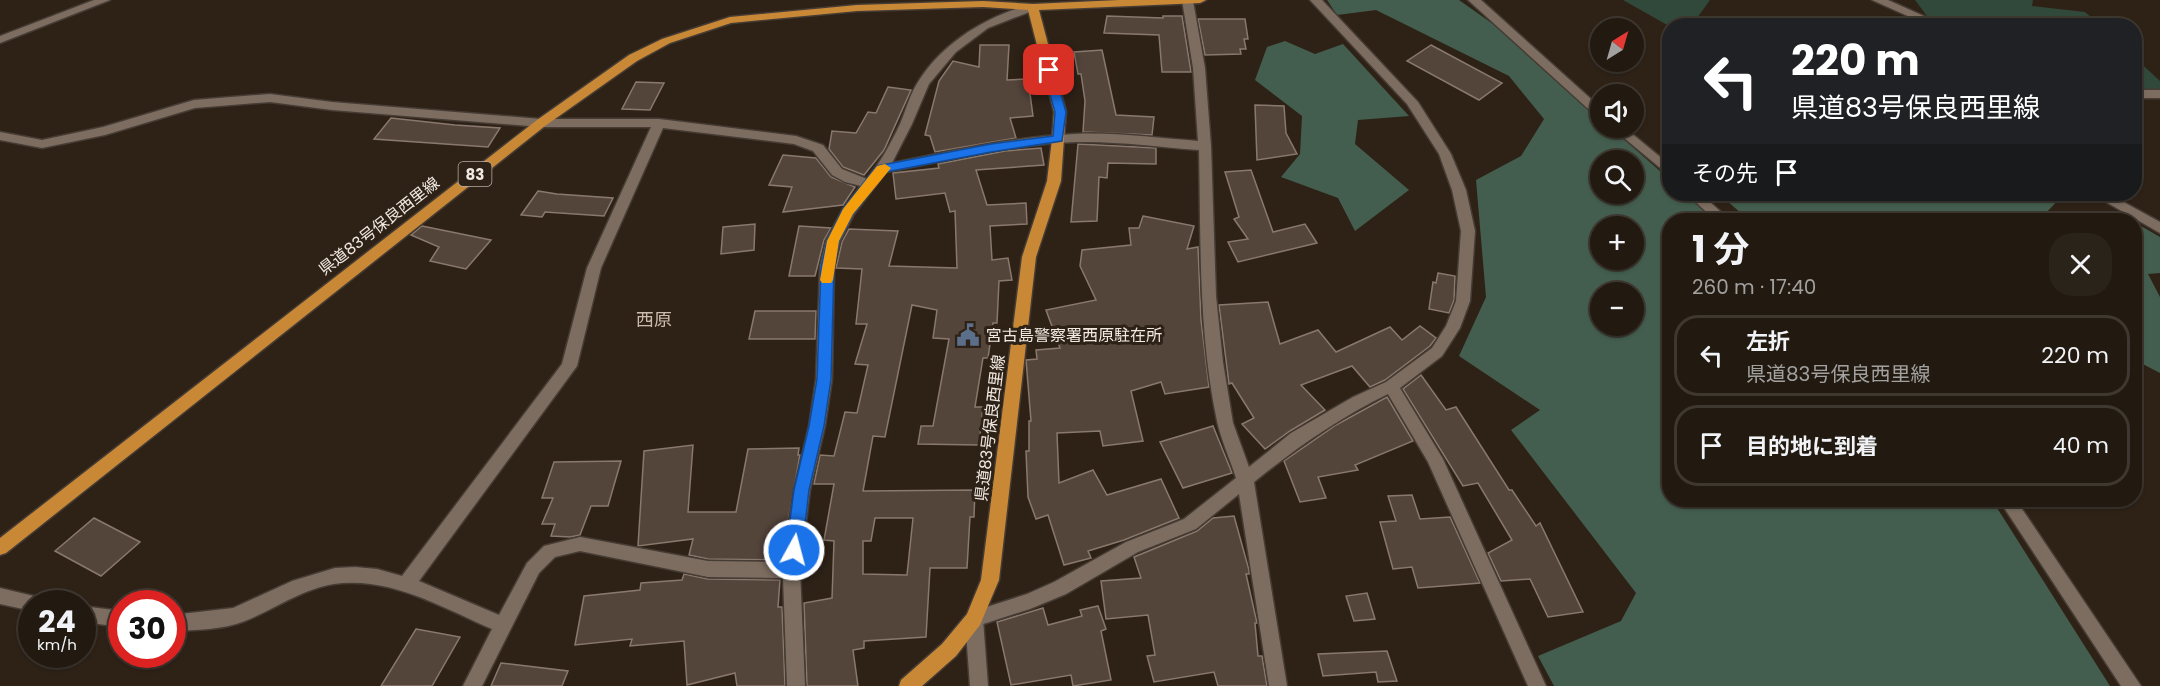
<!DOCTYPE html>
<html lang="ja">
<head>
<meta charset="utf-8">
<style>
  :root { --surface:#221a11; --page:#2a231a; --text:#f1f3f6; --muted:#a2a19f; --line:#3f3831 }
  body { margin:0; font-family:Poppins,"Noto Sans JP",sans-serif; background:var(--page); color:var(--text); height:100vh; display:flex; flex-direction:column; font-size:22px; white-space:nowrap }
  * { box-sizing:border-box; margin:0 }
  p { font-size:20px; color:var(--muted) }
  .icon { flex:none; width:33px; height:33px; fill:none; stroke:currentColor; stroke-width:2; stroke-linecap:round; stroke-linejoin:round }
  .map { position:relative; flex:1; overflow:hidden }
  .drawer { position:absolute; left:1662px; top:213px; width:480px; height:294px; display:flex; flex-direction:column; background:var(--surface); border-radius:24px; box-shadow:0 2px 4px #0004,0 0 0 2px var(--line) }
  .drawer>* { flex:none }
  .guide { position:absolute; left:1662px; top:18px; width:480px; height:183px; border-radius:24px; box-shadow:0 2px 4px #0004,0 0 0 2px var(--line); background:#202124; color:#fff; overflow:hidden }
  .needle { width:39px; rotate:37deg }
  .controls { position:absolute; left:1590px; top:18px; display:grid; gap:12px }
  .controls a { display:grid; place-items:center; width:54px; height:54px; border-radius:50%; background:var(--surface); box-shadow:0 2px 4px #0004,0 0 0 2px var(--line); font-size:30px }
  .speed { position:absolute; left:18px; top:590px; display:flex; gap:12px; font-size:30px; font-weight:700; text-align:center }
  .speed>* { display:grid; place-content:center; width:78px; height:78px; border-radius:50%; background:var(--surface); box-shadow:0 2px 4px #0004,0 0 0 2px var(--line); line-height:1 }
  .speed small { font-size:15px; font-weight:400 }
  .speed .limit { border:9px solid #d22; background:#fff; color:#111 }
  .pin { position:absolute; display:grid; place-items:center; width:51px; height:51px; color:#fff; margin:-26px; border-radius:12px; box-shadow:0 3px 9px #0006 }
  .me { position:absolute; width:66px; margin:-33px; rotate:7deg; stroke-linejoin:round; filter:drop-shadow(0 0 4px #0008) }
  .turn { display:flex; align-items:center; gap:21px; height:126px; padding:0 30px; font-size:27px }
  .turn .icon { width:78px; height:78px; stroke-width:2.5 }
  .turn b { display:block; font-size:42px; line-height:51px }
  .then { display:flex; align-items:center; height:57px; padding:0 30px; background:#0003; gap:12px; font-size:22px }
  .round { display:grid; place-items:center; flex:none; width:63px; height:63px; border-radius:24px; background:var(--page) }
  .head { display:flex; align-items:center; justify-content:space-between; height:102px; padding:0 30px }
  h1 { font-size:36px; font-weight:700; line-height:45px }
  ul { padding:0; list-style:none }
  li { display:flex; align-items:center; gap:18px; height:81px; margin:0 12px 9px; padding:0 18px; border:3px solid var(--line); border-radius:24px }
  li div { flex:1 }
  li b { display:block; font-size:22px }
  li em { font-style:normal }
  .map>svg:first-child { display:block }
  .green { fill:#31493a }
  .forest { fill:#435e4e; fill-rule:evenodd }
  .building { fill:#54453b; stroke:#89786d; stroke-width:1.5; fill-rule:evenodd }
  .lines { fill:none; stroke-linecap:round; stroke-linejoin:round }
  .minor-casing { stroke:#463c34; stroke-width:3 }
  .tertiary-casing { stroke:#463c34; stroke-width:3 }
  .primary-casing { stroke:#463c34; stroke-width:3 }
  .minor { fill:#7c6d60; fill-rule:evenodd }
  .tertiary { fill:#7c6d60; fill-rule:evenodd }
  .primary { fill:#c88835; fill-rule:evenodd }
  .route { fill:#1a73e8; stroke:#114b97; stroke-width:1.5 }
  .slow { fill:#f59e0b }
  .labels { text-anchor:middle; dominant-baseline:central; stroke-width:6; stroke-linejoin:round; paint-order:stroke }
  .shield { fill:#2e2217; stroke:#b6ada5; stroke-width:1.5 }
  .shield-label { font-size:15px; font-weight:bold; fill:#f1e9e2 }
  .street-label { font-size:16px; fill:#f1e9e2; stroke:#2e2217 }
  .poi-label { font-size:16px; fill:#f1e9e2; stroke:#2e2217; text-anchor:start }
  .neighbourhood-label { font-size:18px; fill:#cdbcae; stroke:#2e2217 }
</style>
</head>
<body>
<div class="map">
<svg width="2160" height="686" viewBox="0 0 2160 686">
  <rect width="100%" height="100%" fill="#2e2217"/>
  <!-- green -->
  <g class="green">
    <path d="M 1623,0 L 1710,0 L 1697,18 L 1669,26 Z"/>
    <path d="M 1915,0 L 2033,0 L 2032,6 L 2085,12 L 2100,25 L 1949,25 L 1927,16 Z"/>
    <path d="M 2134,57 L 2160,81 L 2160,91 L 2135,90 Z"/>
  </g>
  <!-- forest -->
  <g class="forest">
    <path d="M 1327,0 L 1459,0 L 1493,24 L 1600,118 L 1600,128 L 1611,128 L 1669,179 L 1670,194 L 1686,194 L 1716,220 L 1670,220 L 1670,500 L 1992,500 L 2110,686 L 1554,686 L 1538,656 L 1621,621 L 1636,593 L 1511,430 L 1540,410 L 1459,356 L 1486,297 L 1476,180 L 1521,156 L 1544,119 L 1509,76 L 1376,10 L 1337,15 ZM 1600,160 L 1634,160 L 1634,194 L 1600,194 ZM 1600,226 L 1634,226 L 1634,260 L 1600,260 ZM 1600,292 L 1634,292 L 1634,326 L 1600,326 Z"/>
    <path d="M 1285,41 L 1315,54 L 1343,44 L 1409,116 L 1358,120 L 1355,144 L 1409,190 L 1355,231 L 1338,198 L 1281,177 L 1300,154 L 1302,116 L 1255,80 L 1267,47 Z"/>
    <path d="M 1719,194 L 2064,194 L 2044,215 L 1968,220 L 1845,213 L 1831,220 L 1749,220 Z"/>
    <path d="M 2134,222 L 2160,237 L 2160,273 L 2148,274 L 2160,297 L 2160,373 L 2135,360 Z"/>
  </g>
  <!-- building -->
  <g class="building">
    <path d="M 1107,16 L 1163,18 L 1163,16 L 1182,16 L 1191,72 L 1162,72 L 1159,35 L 1104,33 Z"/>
    <path d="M 1198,19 L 1245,19 L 1248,39 L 1244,39 L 1246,49 L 1240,49 L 1241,54 L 1205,55 Z"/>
    <path d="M 980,45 L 1009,45 L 1007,80 L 1028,79 L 1033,116 L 1010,118 L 1016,138 L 935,152 L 930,136 L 925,135 L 939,81 L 953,61 L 979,67 Z"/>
    <path d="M 1431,45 L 1502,83 L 1479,100 L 1407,61 Z"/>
    <path d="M 1102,50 L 1116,115 L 1154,117 L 1152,135 L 1083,132 L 1085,101 L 1081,74 L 1078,74 L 1074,52 Z"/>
    <path d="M 636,82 L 664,83 L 650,110 L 622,109 Z"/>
    <path d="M 888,87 L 911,90 L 884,150 L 864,175 L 843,167 L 829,149 L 832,131 L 856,133 L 868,112 L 876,113 Z"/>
    <path d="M 1255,105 L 1284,106 L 1286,133 L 1297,154 L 1257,160 Z"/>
    <path d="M 391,118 L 455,125 L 500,128 L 488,147 L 374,139 Z"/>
    <path d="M 1078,144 L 1156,148 L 1156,164 L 1108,163 L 1107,178 L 1099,177 L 1097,221 L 1071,222 Z"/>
    <path d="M 1041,148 L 1044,165 L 976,170 L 987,205 L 1026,203 L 1027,224 L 990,226 L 992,260 L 1008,258 L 1012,280 L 999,281 L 997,323 L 993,323 L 988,358 L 983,358 L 975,407 L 983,407 L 979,445 L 918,444 L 921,426 L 933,426 L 949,339 L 933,338 L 937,310 L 912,305 L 885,437 L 873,436 L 863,491 L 975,490 L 974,517 L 970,517 L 967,568 L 930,568 L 926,637 L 864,641 L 864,648 L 853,650 L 858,686 L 807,686 L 804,603 L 832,598 L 834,541 L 824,540 L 834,484 L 814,484 L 820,455 L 834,456 L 845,412 L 857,413 L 868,365 L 855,364 L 867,324 L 856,324 L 862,269 L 836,268 L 842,242 L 849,229 L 898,231 L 889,266 L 957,268 L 955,211 L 950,212 L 945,193 L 896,199 L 893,173 L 939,168 L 938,164 L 1005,151 ZM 875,518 L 913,518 L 907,575 L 863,574 L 863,541 L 871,541 Z"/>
    <path d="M 783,155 L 816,158 L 831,177 L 855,187 L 843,205 L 783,212 L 792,187 L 769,185 Z"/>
    <path d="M 1251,170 L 1273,232 L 1305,224 L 1317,243 L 1238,262 L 1228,242 L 1248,239 L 1234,219 L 1239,217 L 1225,172 Z"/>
    <path d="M 538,191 L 557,194 L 613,198 L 604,216 L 545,212 L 542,217 L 521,215 Z"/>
    <path d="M 1143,216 L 1194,226 L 1187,249 L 1198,247 L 1201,320 L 1209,387 L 1165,394 L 1161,382 L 1131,391 L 1143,441 L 1103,446 L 1100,431 L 1057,433 L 1059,483 L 1093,470 L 1107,495 L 1161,479 L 1179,518 L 1124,540 L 1088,551 L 1091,558 L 1064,565 L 1048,515 L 1036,519 L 1028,497 L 1026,451 L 1029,451 L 1029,421 L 1031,421 L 1026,360 L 1037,359 L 1036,350 L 1060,348 L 1046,310 L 1096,300 L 1080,266 L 1082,250 L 1131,245 L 1129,228 L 1139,228 Z"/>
    <path d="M 755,224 L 754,250 L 721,254 L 723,227 Z"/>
    <path d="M 422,226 L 491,240 L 466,269 L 430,261 L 439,247 L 411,235 Z"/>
    <path d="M 799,226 L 831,228 L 824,240 L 815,276 L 789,276 Z"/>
    <path d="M 1438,273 L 1455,276 L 1454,300 L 1449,313 L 1429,309 L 1433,282 L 1436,283 Z"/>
    <path d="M 1268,302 L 1280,344 L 1318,330 L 1336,352 L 1390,327 L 1402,340 L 1420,326 L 1436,338 L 1430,346 L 1385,380 L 1370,387 L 1352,366 L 1301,385 L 1325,410 L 1290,431 L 1265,449 L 1242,424 L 1254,418 L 1232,383 L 1229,384 L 1219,305 Z"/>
    <path d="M 755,311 L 816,311 L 815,339 L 749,339 Z"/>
    <path d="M 1421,375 L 1446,410 L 1456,407 L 1509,490 L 1512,490 L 1536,526 L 1540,523 L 1583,612 L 1548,617 L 1530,579 L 1501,581 L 1488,553 L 1512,540 L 1478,483 L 1463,486 L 1403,389 Z"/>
    <path d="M 1387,397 L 1413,441 L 1355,465 L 1358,470 L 1318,477 L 1326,498 L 1300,502 L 1284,461 L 1336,425 Z"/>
    <path d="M 1213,426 L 1232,473 L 1183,488 L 1160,442 Z"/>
    <path d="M 693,445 L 688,512 L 736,512 L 748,449 L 799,448 L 798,455 L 800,455 L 781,560 L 708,559 L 689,555 L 693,539 L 638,546 L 644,451 Z"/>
    <path d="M 621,461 L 608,506 L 591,506 L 580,535 L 570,537 L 551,536 L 555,524 L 542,524 L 553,498 L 542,498 L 554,462 Z"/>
    <path d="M 1412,495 L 1420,519 L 1450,517 L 1480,583 L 1418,588 L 1412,567 L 1393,569 L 1380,522 L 1396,521 L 1388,496 Z"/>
    <path d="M 1234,516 L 1249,570 L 1249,574 L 1246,574 L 1257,623 L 1255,623 L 1258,656 L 1262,656 L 1267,686 L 1218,686 L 1214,672 L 1154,682 L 1147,656 L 1155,655 L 1148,615 L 1106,619 L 1101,581 L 1141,578 L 1134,557 L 1197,531 L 1213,518 Z"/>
    <path d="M 94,518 L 140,542 L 101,576 L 55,551 Z"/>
    <path d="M 684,574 L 708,579 L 780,580 L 778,607 L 782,607 L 785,686 L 737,686 L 735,673 L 687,685 L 684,641 L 630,646 L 632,639 L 575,645 L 584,596 L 640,590 L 641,583 L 682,580 Z"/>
    <path d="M 1367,593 L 1375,619 L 1354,621 L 1346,596 Z"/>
    <path d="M 1098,606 L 1106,629 L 1101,631 L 1111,680 L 1073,686 L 1071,675 L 1011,685 L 997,622 L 1043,608 L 1048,625 L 1082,616 L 1080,610 Z"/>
    <path d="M 416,629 L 460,637 L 432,686 L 381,686 Z"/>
    <path d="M 1387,651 L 1397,681 L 1378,682 L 1376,672 L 1323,676 L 1318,654 Z"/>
    <path d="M 501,663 L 568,671 L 562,686 L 491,686 Z"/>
  </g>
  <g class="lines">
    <!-- minor casing -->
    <g class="minor-casing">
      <g id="minor">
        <path d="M 94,0 L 110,0 L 0,43 L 0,36 Z"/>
        <path d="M 1182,0 L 1193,1 L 1205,68 L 1211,146 L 1216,296 L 1223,362 L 1233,423 L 1249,467 L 1291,433 L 1353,397 L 1386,382 L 1432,348 L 1446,326 L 1456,301 L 1461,231 L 1452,190 L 1439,154 L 1407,104 L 1310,0 L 1322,0 L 1418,102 L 1451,154 L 1466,190 L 1475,231 L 1470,301 L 1460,328 L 1442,356 L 1400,388 L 1443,459 L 1546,686 L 1528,686 L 1428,462 L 1388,394 C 1339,418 1296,448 1254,482 L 1287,686 L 1269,686 L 1239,494 L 1196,529 L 1138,552 L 1066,594 L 1030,609 L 974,627 L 968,625 L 965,619 L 968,613 L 1027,594 L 1054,582 L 1126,542 L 1184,519 L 1236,478 C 1230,459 1221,440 1217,421 C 1198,332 1201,240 1199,150 C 1158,147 1117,141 1076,142 C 1012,144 949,160 886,172 L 854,214 L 840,241 L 834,267 L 832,379 L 825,426 L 810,490 L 800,570 L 805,686 L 787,686 L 783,578 L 708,577 L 580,551 L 555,557 L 539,573 L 482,686 L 463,686 L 492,629 C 443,608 390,576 334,584 C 302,589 275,609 245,621 C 222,630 197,630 172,631 L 172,615 L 233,608 L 292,581 L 335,568 L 355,567 L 377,569 L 402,576 L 562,364 L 587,268 L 651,127 L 541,127 L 332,110 L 270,102 L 195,108 L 105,135 L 42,148 L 0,140 L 0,132 L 42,140 L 103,127 L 194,100 L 270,94 L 332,102 L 541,119 L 659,119 L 796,136 L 823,145 L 842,169 L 867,179 C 880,163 891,143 900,124 C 906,110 910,94 918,82 C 943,42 988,15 1033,4 L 1037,5 L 1037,9 L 988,28 L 956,52 L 929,84 L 912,124 L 892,163 C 952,151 1013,137 1074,134 C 1115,132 1157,138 1198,141 L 1193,68 ZM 663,128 L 794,144 L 813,151 L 832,175 L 845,182 L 861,186 L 843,209 L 826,241 L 820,267 L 816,379 L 809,426 L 794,490 L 783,562 L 708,561 L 580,537 L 544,546 L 527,563 L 499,615 L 419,581 L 577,366 L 601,268 Z"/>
        <path d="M 1872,0 L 1888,0 L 1946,26 L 1930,26 Z"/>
        <rect x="2134" y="90" width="26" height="8"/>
        <path d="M 2092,194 L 2109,194 L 2160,222 L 2160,233 Z"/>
        <path d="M 0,588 L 38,597 L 41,603 L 32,603 L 32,611 L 0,604 Z"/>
        <path d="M 82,606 L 122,611 L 122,627 L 82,622 Z"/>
      </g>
    </g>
    <!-- tertiary casing -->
    <g class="tertiary-casing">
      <g id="tertiary">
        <path d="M 1468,0 L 1481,0 L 1600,107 L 1600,117 L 1596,116 Z"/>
        <path d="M 1612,128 L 1625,128 L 1670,165 L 1670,176 Z"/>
        <path d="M 1687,194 L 1701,194 L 1730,220 L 1715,220 Z"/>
        <path d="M 1999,500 L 2016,500 L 2141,686 L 2121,686 Z"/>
        <path d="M 974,611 L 980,613 L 983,619 L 988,686 L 970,686 L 965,619 L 968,613 Z"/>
      </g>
    </g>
    <!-- primary casing -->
    <g class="primary-casing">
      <path id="primary" d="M 1119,0 L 1206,0 L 1200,3 L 1039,10 L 1066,112 L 1064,139 L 1061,181 L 1036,257 L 999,580 L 980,625 L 956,656 L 922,686 L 899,686 L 901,680 L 942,644 L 967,614 L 981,580 L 1022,257 L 1047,181 L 1052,139 L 1054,112 L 1028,10 L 983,7 L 857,11 L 731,23 L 670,43 L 637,61 L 545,126 L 6,553 L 0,555 L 0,538 L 537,120 L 629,55 L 662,39 L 730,17 L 857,5 L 983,1 L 1033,4 Z"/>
    </g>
    <!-- minor -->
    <use href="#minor" class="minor"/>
    <!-- tertiary -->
    <use href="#tertiary" class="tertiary"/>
    <!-- primary -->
    <use href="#primary" class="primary"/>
  </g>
  <!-- route -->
  <path class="route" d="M 1049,67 L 1054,70 L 1066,112 L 1062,141 L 991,152 L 886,172 L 853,214 L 839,241 L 834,267 L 831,379 L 824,426 L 809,490 L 802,550 L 800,555 L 794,557 L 789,555 L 786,550 L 794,490 L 809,426 L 817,379 L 821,267 L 827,241 L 843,209 L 877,166 L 991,144 L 1053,136 L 1055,112 L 1043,70 Z"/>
  <!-- slow -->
  <path class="slow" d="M 885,164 L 891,168 L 853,214 L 839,241 L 833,280 L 831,283 L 822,283 L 820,280 L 827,241 L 843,209 L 877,166 Z"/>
  <!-- icons -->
  <defs>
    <g id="civic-bare" transform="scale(1.8)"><path d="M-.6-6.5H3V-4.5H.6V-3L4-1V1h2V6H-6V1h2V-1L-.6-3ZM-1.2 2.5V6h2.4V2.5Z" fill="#5c6f8a" stroke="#2e2217" stroke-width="2.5" paint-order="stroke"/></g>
  </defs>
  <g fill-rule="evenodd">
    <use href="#civic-bare" x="968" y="335"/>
  </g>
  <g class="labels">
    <!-- shield labels -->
    <rect class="shield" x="458.5" y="162" width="33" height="24" rx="4.5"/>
    <g class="shield-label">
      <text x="475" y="174">83</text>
    </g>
    <!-- street labels -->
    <g class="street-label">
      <text transform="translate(379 226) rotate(-38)">県道83号保良西里線</text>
      <text transform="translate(990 428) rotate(-83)">県道83号保良西里線</text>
    </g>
    <!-- poi labels -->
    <g class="poi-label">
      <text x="986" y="335">宮古島警察署西原駐在所</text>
    </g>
    <!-- neighbourhood labels -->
    <g class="neighbourhood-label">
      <text x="654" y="319">西原</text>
    </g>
  </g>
</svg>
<div class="controls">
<a><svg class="needle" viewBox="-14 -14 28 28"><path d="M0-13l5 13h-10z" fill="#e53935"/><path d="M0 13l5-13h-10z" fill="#a2a19f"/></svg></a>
<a><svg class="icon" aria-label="sound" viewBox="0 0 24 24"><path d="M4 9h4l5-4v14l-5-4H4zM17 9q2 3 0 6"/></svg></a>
<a><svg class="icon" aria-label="search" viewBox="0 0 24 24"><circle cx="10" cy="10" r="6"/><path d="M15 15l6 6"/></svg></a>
<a>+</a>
<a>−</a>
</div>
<div class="speed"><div>24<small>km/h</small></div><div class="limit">30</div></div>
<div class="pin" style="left:1049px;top:70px;background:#d93025"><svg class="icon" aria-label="arrive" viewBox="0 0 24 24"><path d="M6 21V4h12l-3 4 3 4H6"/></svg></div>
<svg class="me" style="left:794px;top:550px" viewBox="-20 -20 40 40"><circle r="17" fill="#1a73e8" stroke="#fff" stroke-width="3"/><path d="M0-11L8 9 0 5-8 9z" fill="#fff"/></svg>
<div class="guide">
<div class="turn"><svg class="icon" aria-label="left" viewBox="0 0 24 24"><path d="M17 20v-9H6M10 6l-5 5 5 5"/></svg><div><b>220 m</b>県道83号保良西里線</div></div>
<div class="then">その先<svg class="icon" aria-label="arrive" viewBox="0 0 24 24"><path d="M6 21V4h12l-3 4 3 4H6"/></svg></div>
</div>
<section class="drawer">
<div class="head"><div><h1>1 分</h1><p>260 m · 17:40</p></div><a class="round"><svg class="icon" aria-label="close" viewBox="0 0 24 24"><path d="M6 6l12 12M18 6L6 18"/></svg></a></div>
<ul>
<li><svg class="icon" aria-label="left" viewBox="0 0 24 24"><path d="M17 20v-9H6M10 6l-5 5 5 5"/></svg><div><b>左折</b><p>県道83号保良西里線</p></div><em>220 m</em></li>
<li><svg class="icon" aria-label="arrive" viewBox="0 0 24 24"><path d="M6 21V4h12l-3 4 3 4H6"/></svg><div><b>目的地に到着</b></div><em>40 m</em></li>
</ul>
</section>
</div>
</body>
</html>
